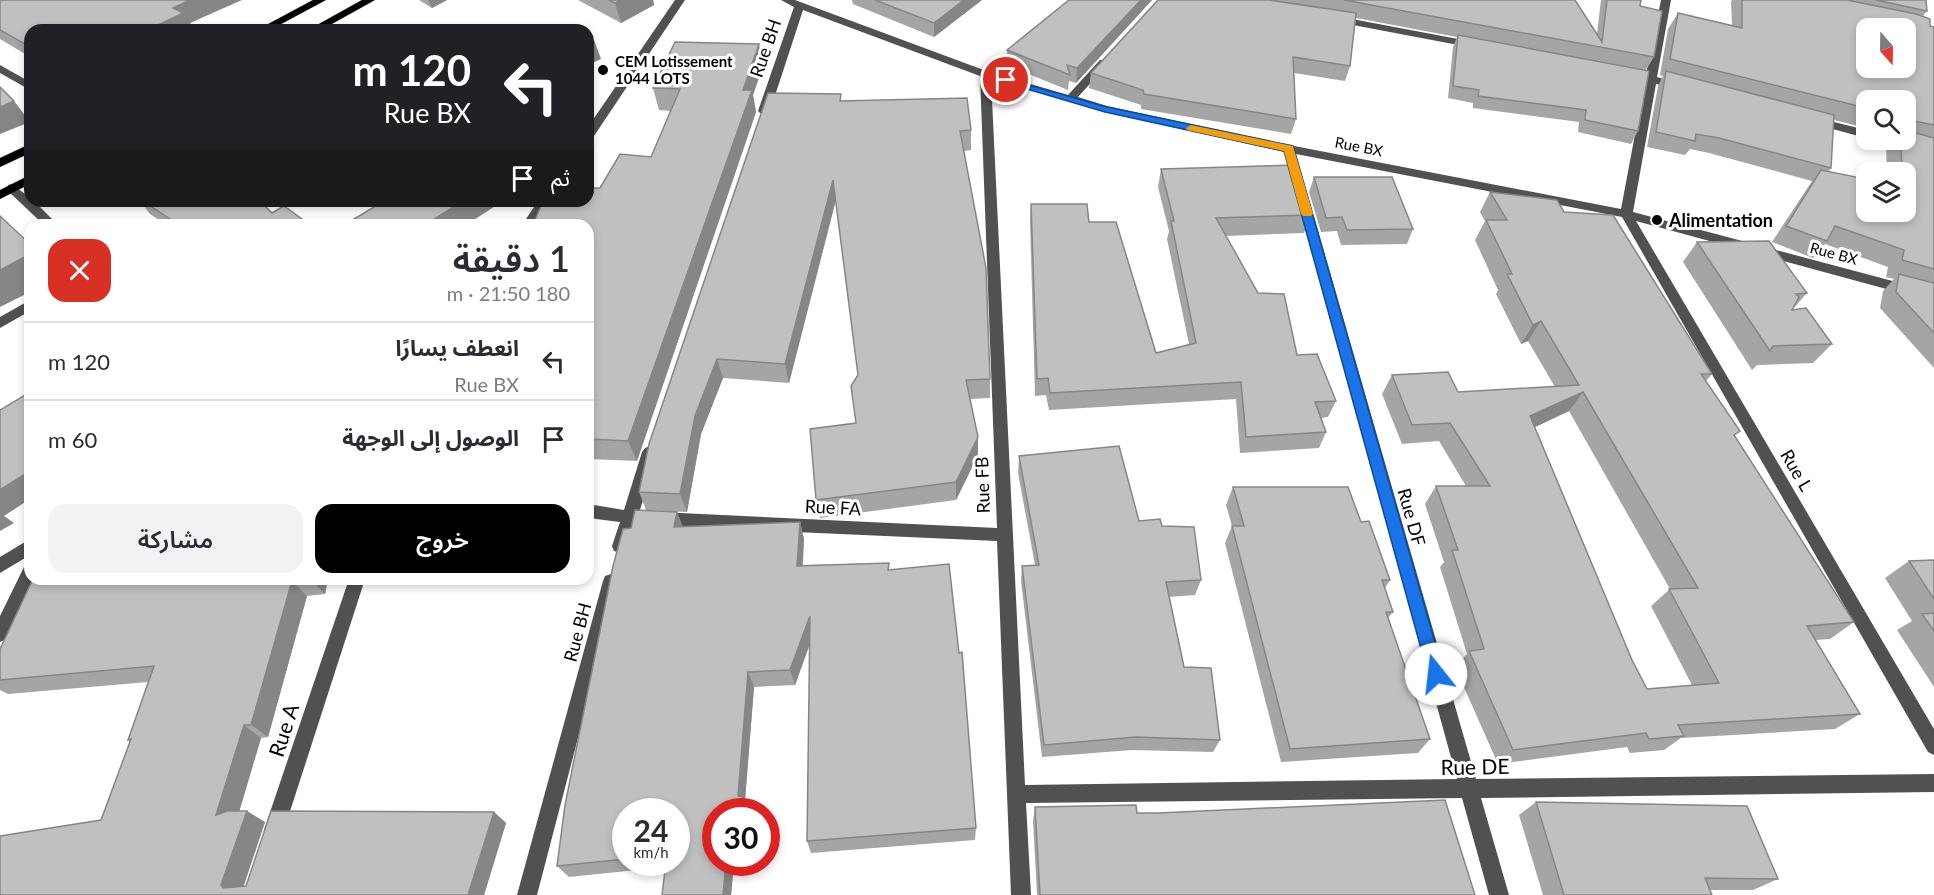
<!DOCTYPE html>
<html lang="ar">
<head>
<meta charset="utf-8">
<style>
  :root { --surface:#fff; --page:#f2f2f3; --text:#2b2b33; --muted:#7c7c81; --line:#e1e1e2; --accent:#000 }
  body { margin:0; font-family:Lato,"Noto Sans Arabic",sans-serif; background:var(--page); color:var(--text); direction:rtl; height:100vh; display:flex; flex-direction:column; font-size:22px; white-space:nowrap }
  * { box-sizing:border-box; margin:0 }
  p { font-size:20px; color:var(--muted) }
  .icon { flex:none; width:33px; height:33px; fill:none; stroke:currentColor; stroke-width:2; stroke-linecap:round; stroke-linejoin:round }
  .map { position:relative; flex:1; overflow:hidden; direction:ltr }
  .side { position:absolute; left:24px; top:219px; width:570px; height:366px; display:flex; flex-direction:column; background:var(--surface); border-radius:18px; box-shadow:0 3px 9px #0003; direction:rtl }
  .side>* { flex:none }
  .banner { position:absolute; left:24px; top:24px; width:570px; height:183px; border-radius:18px; box-shadow:0 3px 9px #0003; direction:rtl; background:#202124; color:#fff; overflow:hidden }
  .needle { width:39px; rotate:160deg }
  .controls { position:absolute; left:1856px; top:18px; display:grid; gap:12px }
  .controls a { display:grid; place-items:center; width:60px; height:60px; border-radius:12px; background:var(--surface); box-shadow:0 3px 9px #0003; font-size:30px }
  .speed { position:absolute; left:612px; top:798px; display:flex; gap:12px; font-size:30px; font-weight:700; text-align:center }
  .speed>* { display:grid; place-content:center; width:78px; height:78px; border-radius:50%; background:var(--surface); box-shadow:0 3px 9px #0003; line-height:1 }
  .speed small { font-size:15px; font-weight:400 }
  .speed .limit { border:9px solid #d22; background:#fff; color:#111 }
  .pin { position:absolute; display:grid; place-items:center; width:51px; height:51px; color:#fff; margin:-26px; border:3px solid #fff; border-radius:50%; box-shadow:0 2px 6px #0007 }
  .me { position:absolute; width:66px; margin:-33px; rotate:344deg; stroke-linejoin:round; filter:drop-shadow(0 0 4px #0008) }
  .turn { display:flex; align-items:center; gap:21px; height:126px; padding:0 24px; font-size:27px }
  .turn .icon { width:78px; height:78px; stroke-width:2.5 }
  .turn b { display:block; font-size:42px; line-height:51px }
  .then { display:flex; align-items:center; height:57px; padding:0 24px; background:#0003; gap:12px; font-size:22px }
  .round { display:grid; place-items:center; flex:none; width:63px; height:63px; border-radius:18px; background:var(--page) }
  .overview { display:flex; align-items:center; justify-content:space-between; height:102px; padding:0 24px }
  h1 { font-size:36px; font-weight:600; line-height:45px }
  .cta { display:flex; gap:12px; margin-top:auto; padding:12px 24px }
  .cta a { flex:1; height:69px; border-radius:18px; background:var(--accent); color:#fff; font-size:24px; font-weight:600; line-height:69px; text-align:center }
  .cta a+a { background:var(--page); color:var(--text) }
  ul { padding:0; list-style:none }
  li { display:flex; align-items:center; gap:18px; height:78px; padding:0 24px; border-top:2px solid var(--line) }
  li div { flex:1 }
  li b { display:block; font-size:22px }
  li em { font-style:normal }
  .map>svg:first-child { display:block }
  .lines { fill:none; stroke-linecap:round; stroke-linejoin:round }
  .major-casing { stroke:#dbdbdb; stroke-width:1 }
  .minor { fill:#515151; fill-rule:evenodd }
  .major { fill:#000; fill-rule:evenodd }
  .wall { fill:#a5a5a5; fill-rule:evenodd }
  .shaded-wall { fill:#868686 }
  .building { fill:#c0c0c0; stroke:#868686; stroke-width:1.5; fill-rule:evenodd }
  .route { fill:#1a73e8; stroke:#114b97; stroke-width:1.5 }
  .slow { fill:#f59e0b }
  .poi-dot { fill:#000; stroke:#fff; stroke-width:2 }
  .labels { text-anchor:middle; dominant-baseline:central; stroke-width:6; stroke-linejoin:round; paint-order:stroke }
  .far-poi-label { font-size:15px; font-weight:bold; fill:#000; stroke:#fff; text-anchor:start }
  .far-street-label { font-size:15px; fill:#000; stroke:#fff }
  .street-label { font-size:18px; fill:#000; stroke:#fff }
  .poi-label { font-size:18px; font-weight:bold; fill:#000; stroke:#fff; text-anchor:start }
  .near-street-label { font-size:21px; fill:#000; stroke:#fff }
</style>
</head>
<body>
<div class="map">
<svg width="1934" height="895" viewBox="0 0 1934 895">
  <rect width="100%" height="100%" fill="#fff"/>
  <g class="lines">
    <!-- major casing -->
    <g class="major-casing">
      <g id="major">
        <path d="M 313,0 L 326,0 L 270,30 L 257,30 Z"/>
        <path d="M 362,0 L 375,0 L 321,30 L 308,30 Z"/>
        <path d="M 30,144 L 30,153 L 0,167 L 0,158 Z"/>
        <path d="M 30,175 L 30,184 L 0,199 L 0,190 Z"/>
      </g>
    </g>
    <!-- minor -->
    <g class="minor">
      <path d="M 675,0 L 685,0 L 592,139 L 588,140 L 588,127 Z"/>
      <path d="M 781,0 L 795,0 L 989,72 L 1068,95 L 1100,60 L 1108,60 L 1108,64 L 1078,97 L 1107,106 L 1289,145 L 1621,209 L 1645,81 L 1623,74 L 1628,71 L 1646,75 L 1661,0 L 1671,0 L 1657,77 L 1686,86 L 1680,89 L 1656,84 L 1633,212 L 1934,292 L 1934,302 L 1636,221 L 1934,729 L 1934,755 L 1928,752 L 1622,217 L 1296,154 L 1476,779 L 1934,774 L 1934,792 L 1481,798 L 1509,895 L 1489,895 L 1462,798 L 1026,803 L 1031,895 L 1011,895 L 997,541 L 659,526 L 653,524 L 651,519 L 653,514 L 659,512 L 997,528 L 980,76 L 803,10 L 770,111 L 768,113 L 760,113 L 758,111 L 794,7 ZM 991,79 L 1105,112 L 1284,152 L 1457,779 L 1025,785 Z"/>
      <path d="M 1336,16 L 1474,42 L 1479,45 L 1474,48 L 1332,21 L 1332,17 Z"/>
      <path d="M 0,65 L 30,82 L 30,90 L 0,73 Z"/>
      <path d="M 1814,117 L 1866,130 L 1866,138 L 1810,123 L 1808,121 Z"/>
      <path d="M 1881,140 L 1899,140 L 1934,148 L 1934,156 L 1883,143 Z"/>
      <path d="M 12,184 L 30,198 L 30,201 L 34,201 L 58,225 L 44,225 L 8,191 L 8,185 Z"/>
      <path d="M 538,201 L 550,201 L 534,225 L 522,225 Z"/>
      <path d="M 30,300 L 30,311 L 0,328 L 0,317 Z"/>
      <path d="M 650,446 L 655,448 L 658,452 L 639,513 L 643,518 L 641,523 L 635,525 L 626,551 L 620,553 L 614,551 L 612,546 L 620,522 L 588,518 L 588,504 L 624,510 L 642,452 L 645,448 Z"/>
      <path d="M 30,539 L 30,555 L 0,573 L 0,557 Z"/>
      <path d="M 30,565 L 30,579 L 35,579 L 6,639 L 0,642 L 0,616 L 24,567 Z"/>
      <path d="M 611,574 L 617,576 L 619,581 L 537,895 L 517,895 L 603,581 L 605,576 Z"/>
      <path d="M 349,579 L 365,579 L 284,830 L 281,837 L 274,840 L 267,837 L 264,830 Z"/>
    </g>
    <!-- major -->
    <use href="#major" class="major"/>
  </g>
  <!-- wall -->
  <g class="wall">
    <path d="M 419,0 L 447,0 L 432,8 Z"/>
    <path d="M 578,0 L 653,0 L 654,5 L 621,23 Z"/>
    <path d="M 852,0 L 982,0 L 934,37 L 853,4 Z"/>
    <path d="M 1069,0 L 1152,0 L 1076,83 L 1069,81 L 1068,90 L 1006,65 L 1007,50 Z"/>
    <path d="M 1158,0 L 1575,0 L 1597,34 L 1601,0 L 1641,0 L 1640,6 L 1654,57 L 1646,70 L 1638,131 L 1631,144 L 1578,132 L 1579,122 L 1473,108 L 1473,103 L 1448,98 L 1453,47 L 1457,37 L 1356,18 L 1350,66 L 1345,81 L 1294,73 L 1296,119 L 1291,134 L 1141,109 L 1141,105 L 1089,88 L 1091,73 Z"/>
    <path d="M 1732,0 L 1926,0 L 1927,11 L 1923,16 L 1930,26 L 1934,27 L 1934,368 L 1880,308 L 1883,291 L 1894,279 L 1886,277 L 1888,267 L 1825,244 L 1813,258 L 1772,242 L 1812,181 L 1709,153 L 1690,149 L 1685,155 L 1647,147 L 1658,86 L 1663,76 L 1660,75 L 1668,29 L 1678,13 L 1732,25 L 1731,2 ZM 1866,100 L 1905,100 L 1905,140 L 1892,140 L 1886,146 L 1887,172 L 1905,172 L 1905,212 L 1829,171 L 1831,168 L 1834,120 L 1866,128 Z"/>
    <path d="M 0,1 L 190,23 L 194,30 L 30,30 L 30,57 L 0,39 Z"/>
    <path d="M 763,66 L 753,95 L 756,112 L 637,461 L 588,459 L 588,225 L 600,188 L 651,157 L 671,111 L 659,110 L 653,88 Z"/>
    <path d="M 842,101 L 971,130 L 971,150 L 964,151 L 990,379 L 990,398 L 970,399 L 978,455 L 956,500 L 820,518 L 816,500 L 856,423 L 858,375 L 836,200 L 789,383 L 723,378 L 701,434 L 687,512 L 646,510 L 639,492 Z"/>
    <path d="M 1161,169 L 1310,215 L 1304,233 L 1226,236 L 1258,293 L 1297,355 L 1336,401 L 1328,417 L 1321,418 L 1326,432 L 1319,448 L 1240,453 L 1236,399 L 1049,410 L 1046,395 L 1035,396 L 1030,221 L 1031,204 L 1089,222 L 1156,353 L 1189,344 L 1167,239 L 1169,231 L 1158,187 Z"/>
    <path d="M 1314,177 L 1413,229 L 1407,244 L 1341,245 L 1337,231 L 1321,232 L 1309,192 Z"/>
    <path d="M 1490,192 L 1564,212 L 1712,374 L 1706,381 L 1735,437 L 1854,622 L 1830,639 L 1815,640 L 1860,714 L 1835,729 L 1681,738 L 1664,750 L 1630,753 L 1627,747 L 1498,764 L 1455,667 L 1467,654 L 1440,567 L 1444,562 L 1425,504 L 1436,486 L 1466,486 L 1439,441 L 1402,444 L 1382,394 L 1392,375 L 1458,392 L 1555,387 L 1528,341 L 1521,344 L 1496,294 L 1498,290 L 1475,240 L 1485,221 L 1480,212 ZM 1569,411 L 1670,589 L 1651,606 L 1692,685 L 1647,689 L 1632,660 L 1535,427 Z"/>
    <path d="M 140,201 L 260,201 L 272,213 L 310,225 L 167,225 L 150,214 Z"/>
    <path d="M 1697,242 L 1807,293 L 1793,309 L 1832,344 L 1813,363 L 1757,365 L 1752,370 L 1683,262 Z"/>
    <path d="M 1019,456 L 1139,521 L 1162,526 L 1201,580 L 1195,595 L 1169,597 L 1184,667 L 1220,740 L 1213,752 L 1132,750 L 1042,757 L 1021,581 L 1022,566 L 1035,565 L 1018,473 Z"/>
    <path d="M 1233,487 L 1361,522 L 1390,580 L 1385,588 L 1393,612 L 1388,618 L 1430,739 L 1418,753 L 1281,762 L 1225,543 L 1232,526 L 1226,505 Z"/>
    <path d="M 800,522 L 804,539 L 803,565 L 889,563 L 889,569 L 976,828 L 975,840 L 811,853 L 807,841 L 810,644 L 795,685 L 754,687 L 745,800 L 749,810 L 749,812 L 716,812 L 734,862 L 731,895 L 662,895 L 666,867 L 569,877 L 557,866 L 682,527 ZM 626,812 L 676,862 L 626,862 Z"/>
    <path d="M 1934,560 L 1934,687 L 1897,630 L 1912,621 L 1885,578 L 1909,561 Z"/>
    <path d="M 33,579 L 328,579 L 325,594 L 307,596 L 268,737 L 261,738 L 239,811 L 265,822 L 243,887 L 494,812 L 506,823 L 484,895 L 0,895 L 101,820 L 130,741 L 128,740 L 148,682 L 8,694 L 0,690 L 0,649 Z"/>
    <path d="M 1536,802 L 1778,879 L 1753,890 L 1710,890 L 1712,895 L 1543,895 L 1519,815 Z"/>
    <path d="M 1035,807 L 1137,813 L 1475,895 L 1037,895 L 1033,821 Z"/>
  </g>
  <!-- shaded-wall -->
  <g class="shaded-wall">
    <path d="M 190,0 L 242,0 L 190,23 L 194,30 L 148,30 L 173,8 Z"/>
    <path d="M 428,0 L 447,0 L 432,8 Z"/>
    <path d="M 621,0 L 653,0 L 654,5 L 621,23 L 615,3 Z"/>
    <path d="M 964,0 L 982,0 L 934,37 L 934,23 Z"/>
    <path d="M 1141,0 L 1152,0 L 1076,83 L 1077,68 Z"/>
    <path d="M 594,40 L 601,59 L 588,65 L 588,42 Z"/>
    <path d="M 759,44 L 763,66 L 753,95 L 756,112 L 637,461 L 628,441 L 743,90 Z"/>
    <path d="M 14,101 L 30,122 L 0,134 L 0,107 Z"/>
    <path d="M 833,180 L 836,199 L 789,383 L 785,364 Z"/>
    <path d="M 463,201 L 503,201 L 466,225 L 425,225 Z"/>
    <path d="M 30,254 L 30,292 L 0,307 L 0,270 Z"/>
    <path d="M 1541,321 L 1528,341 L 1521,344 L 1533,325 Z"/>
    <path d="M 717,359 L 723,378 L 701,434 L 687,512 L 680,494 L 695,416 Z"/>
    <path d="M 1583,392 L 1569,411 L 1518,435 L 1530,416 Z"/>
    <path d="M 978,437 L 978,455 L 956,500 L 956,482 Z"/>
    <path d="M 30,471 L 30,499 L 4,516 L 14,523 L 0,531 L 0,490 Z"/>
    <path d="M 677,512 L 684,529 L 674,527 Z"/>
    <path d="M 800,522 L 804,539 L 801,582 L 797,566 Z"/>
    <path d="M 310,579 L 328,579 L 325,594 Z"/>
    <path d="M 292,581 L 307,596 L 268,737 L 251,725 Z"/>
    <path d="M 810,616 L 814,632 L 795,685 L 790,670 Z"/>
    <path d="M 748,672 L 754,687 L 745,800 L 749,810 L 749,812 L 738,812 L 738,796 Z"/>
    <path d="M 244,725 L 261,738 L 235,826 L 216,815 Z"/>
    <path d="M 247,811 L 265,822 L 241,894 L 223,888 L 221,885 Z"/>
    <path d="M 494,812 L 506,823 L 484,895 L 468,895 Z"/>
    <path d="M 726,862 L 734,862 L 731,895 L 723,895 Z"/>
  </g>
  <!-- building -->
  <g class="building">
    <path d="M 2,0 L 190,0 L 173,8 L 183,13 L 148,30 L 30,30 L 30,47 L 0,30 L 0,1 Z"/>
    <path d="M 609,0 L 621,0 L 615,3 Z"/>
    <path d="M 875,0 L 964,0 L 934,23 Z"/>
    <path d="M 1069,0 L 1141,0 L 1077,68 L 1067,65 L 1070,75 L 1007,50 Z"/>
    <path d="M 1158,0 L 1269,0 L 1356,13 L 1350,66 L 1293,57 L 1296,119 L 1144,94 L 1143,90 L 1091,73 Z"/>
    <path d="M 1344,0 L 1575,0 L 1602,42 L 1607,0 L 1641,0 L 1640,6 L 1662,11 L 1654,57 Z"/>
    <path d="M 1742,0 L 1847,0 L 1916,14 L 1930,19 L 1930,26 L 1934,27 L 1934,125 L 1914,121 L 1905,121 L 1905,100 L 1866,100 L 1866,108 L 1670,59 L 1678,13 L 1742,28 ZM 1866,28 L 1905,28 L 1905,68 L 1866,68 Z"/>
    <path d="M 1876,0 L 1926,0 L 1927,11 Z"/>
    <path d="M 1458,35 L 1649,71 L 1638,131 L 1585,120 L 1586,110 L 1478,96 L 1479,90 L 1453,86 Z"/>
    <path d="M 675,42 L 759,44 L 743,90 L 752,90 L 628,441 L 588,439 L 588,225 L 533,225 L 543,201 L 588,201 L 588,188 L 600,188 L 620,154 L 651,157 L 680,89 L 653,88 Z"/>
    <path d="M 1666,71 L 1834,115 L 1831,168 L 1719,138 L 1696,134 L 1695,141 L 1656,132 Z"/>
    <path d="M 0,87 L 14,101 L 0,107 Z"/>
    <path d="M 768,93 L 841,94 L 840,101 L 967,98 L 971,130 L 960,131 L 986,268 L 990,379 L 966,380 L 978,437 L 956,482 L 816,500 L 810,429 L 856,423 L 851,386 L 858,375 L 833,180 L 785,364 L 717,359 L 695,416 L 680,494 L 639,492 L 649,444 Z"/>
    <path d="M 1905,130 L 1934,138 L 1934,269 L 1902,260 L 1904,250 L 1835,226 L 1827,241 L 1786,226 L 1821,170 L 1866,179 L 1866,212 L 1905,212 L 1905,172 L 1902,172 L 1901,140 L 1905,140 Z"/>
    <path d="M 1296,165 L 1310,215 L 1216,218 L 1258,293 L 1284,294 L 1297,355 L 1317,354 L 1336,401 L 1315,402 L 1326,432 L 1246,437 L 1241,382 L 1050,393 L 1048,378 L 1037,379 L 1031,204 L 1087,204 L 1089,222 L 1116,222 L 1156,353 L 1196,343 L 1171,221 L 1174,221 L 1161,169 Z"/>
    <path d="M 1314,177 L 1392,177 L 1413,229 L 1347,230 L 1342,217 L 1326,218 Z"/>
    <path d="M 1490,192 L 1557,200 L 1564,212 L 1613,215 L 1712,374 L 1701,374 L 1740,431 L 1734,435 L 1854,622 L 1807,626 L 1860,714 L 1678,725 L 1684,736 L 1649,739 L 1646,733 L 1513,750 L 1469,651 L 1484,649 L 1452,550 L 1458,550 L 1436,486 L 1490,486 L 1450,423 L 1412,425 L 1392,375 L 1448,372 L 1458,392 L 1579,385 L 1541,321 L 1533,325 L 1507,274 L 1512,274 L 1486,220 L 1507,220 ZM 1583,392 L 1698,588 L 1669,589 L 1719,683 L 1647,689 L 1632,660 L 1530,416 Z"/>
    <path d="M 143,201 L 260,201 L 272,213 L 284,206 L 310,225 L 179,225 Z"/>
    <path d="M 384,201 L 463,201 L 425,225 L 344,225 Z"/>
    <path d="M 0,216 L 30,244 L 30,254 L 0,270 Z"/>
    <path d="M 1769,241 L 1807,293 L 1796,294 L 1799,297 L 1792,310 L 1806,308 L 1832,344 L 1773,346 L 1770,351 L 1697,242 Z"/>
    <path d="M 1899,274 L 1934,283 L 1934,333 L 1896,292 Z"/>
    <path d="M 30,392 L 30,471 L 0,490 L 0,410 Z"/>
    <path d="M 1119,446 L 1139,521 L 1160,519 L 1162,526 L 1194,527 L 1201,580 L 1166,582 L 1184,667 L 1211,668 L 1220,740 L 1136,737 L 1044,745 L 1022,566 L 1039,565 L 1019,456 Z"/>
    <path d="M 1233,487 L 1348,487 L 1361,522 L 1369,521 L 1390,580 L 1382,580 L 1393,612 L 1386,612 L 1430,739 L 1290,749 L 1232,526 L 1244,526 Z"/>
    <path d="M 635,510 L 677,512 L 674,527 L 800,522 L 797,566 L 889,563 L 888,570 L 949,564 L 959,653 L 962,652 L 976,828 L 807,841 L 810,616 L 790,670 L 748,672 L 738,796 L 743,797 L 738,812 L 716,812 L 716,862 L 726,862 L 723,895 L 662,895 L 666,862 L 676,862 L 676,812 L 626,812 L 626,859 L 557,866 L 565,805 L 613,566 L 623,529 L 631,528 Z"/>
    <path d="M 1934,560 L 1934,599 L 1909,561 Z"/>
    <path d="M 33,579 L 310,579 L 292,581 L 251,725 L 244,725 L 216,815 L 227,811 L 247,811 L 221,885 L 223,888 L 246,886 L 271,811 L 494,812 L 468,895 L 0,895 L 0,836 L 101,820 L 131,739 L 128,740 L 154,666 L 0,680 L 0,649 Z"/>
    <path d="M 1934,613 L 1934,631 L 1922,614 Z"/>
    <path d="M 1445,800 L 1475,895 L 1040,895 L 1035,807 L 1136,805 L 1137,813 L 1158,813 Z"/>
    <path d="M 1536,802 L 1747,806 L 1778,879 L 1705,878 L 1712,895 L 1564,895 Z"/>
  </g>
  <!-- route -->
  <path class="route" d="M 1003,78 L 1107,107 L 1293,146 L 1444,674 L 1442,679 L 1436,681 L 1431,679 L 1428,674 L 1284,151 L 1105,112 L 1003,82 Z"/>
  <!-- slow -->
  <path class="slow" d="M 1191,125 L 1293,146 L 1313,214 L 1311,216 L 1303,216 L 1301,214 L 1284,151 L 1187,130 L 1186,128 Z"/>
  <!-- markers -->
  <g class="poi-dot">
    <circle cx="603" cy="70" r="6"/>
    <circle cx="1657" cy="220" r="6"/>
  </g>
  <g class="labels">
    <!-- far-poi labels -->
    <g class="far-poi-label">
      <text x="615" y="61">CEM Lotissement<tspan x="615" dy="17">1044 LOTS</tspan></text>
    </g>
    <!-- far-street labels -->
    <g class="far-street-label">
      <text transform="translate(1359 146) rotate(11)">Rue BX</text>
      <text transform="translate(1834 253) rotate(15)">Rue BX</text>
    </g>
    <!-- street labels -->
    <g class="street-label">
      <text transform="translate(765 48) rotate(-71)">Rue BH</text>
      <text transform="translate(1797 470) rotate(60)">Rue L</text>
      <text transform="translate(982 485) rotate(-92)">Rue FB</text>
      <text transform="translate(833 507) rotate(3)">Rue FA</text>
      <text transform="translate(1412 517) rotate(74)">Rue DF</text>
      <text transform="translate(577 632) rotate(-75)">Rue BH</text>
    </g>
    <!-- poi labels -->
    <g class="poi-label">
      <text x="1669" y="220">Alimentation</text>
    </g>
    <!-- near-street labels -->
    <g class="near-street-label">
      <text transform="translate(283 730) rotate(-72)">Rue A</text>
      <text transform="translate(1475 766) rotate(-1)">Rue DE</text>
    </g>
  </g>
</svg>
<div class="controls">
<a><svg class="needle" viewBox="-14 -14 28 28"><path d="M0-13l5 13h-10z" fill="#e53935"/><path d="M0 13l5-13h-10z" fill="#7c7c81"/></svg></a>
<a><svg class="icon" aria-label="search" viewBox="0 0 24 24"><circle cx="10" cy="10" r="6"/><path d="M15 15l6 6"/></svg></a>
<a><svg class="icon" aria-label="layers" viewBox="0 0 24 24"><path d="M12 4l9 5-9 5-9-5zM3 14l9 5 9-5"/></svg></a>
</div>
<div class="speed"><div>24<small>km/h</small></div><div class="limit">30</div></div>
<div class="pin" style="left:1006px;top:80px;background:#d93025"><svg class="icon" aria-label="arrive" viewBox="0 0 24 24"><path d="M6 21V4h12l-3 4 3 4H6"/></svg></div>
<svg class="me" style="left:1436px;top:674px" viewBox="-20 -20 40 40"><circle r="19" fill="#fff"/><path d="M0-13L10 11 0 6-10 11z" fill="#1a73e8"/></svg>
<div class="banner">
<div class="turn"><svg class="icon" aria-label="left" viewBox="0 0 24 24"><path d="M17 20v-9H6M10 6l-5 5 5 5"/></svg><div><b>120 m</b>Rue BX</div></div>
<div class="then">ثم<svg class="icon" aria-label="arrive" viewBox="0 0 24 24"><path d="M6 21V4h12l-3 4 3 4H6"/></svg></div>
</div>
<section class="side">
<div class="overview"><div><h1>1 دقيقة</h1><p>180 m · 21:50</p></div><a class="round" style="background:#d93025;color:#fff"><svg class="icon" aria-label="close" viewBox="0 0 24 24"><path d="M6 6l12 12M18 6L6 18"/></svg></a></div>
<ul>
<li><svg class="icon" aria-label="left" viewBox="0 0 24 24"><path d="M17 20v-9H6M10 6l-5 5 5 5"/></svg><div><b>انعطف يسارًا</b><p>Rue BX</p></div><em>120 m</em></li>
<li><svg class="icon" aria-label="arrive" viewBox="0 0 24 24"><path d="M6 21V4h12l-3 4 3 4H6"/></svg><div><b>الوصول إلى الوجهة</b></div><em>60 m</em></li>
</ul>
<div class="cta"><a>خروج</a><a>مشاركة</a></div>
</section>
</div>
</body>
</html>
